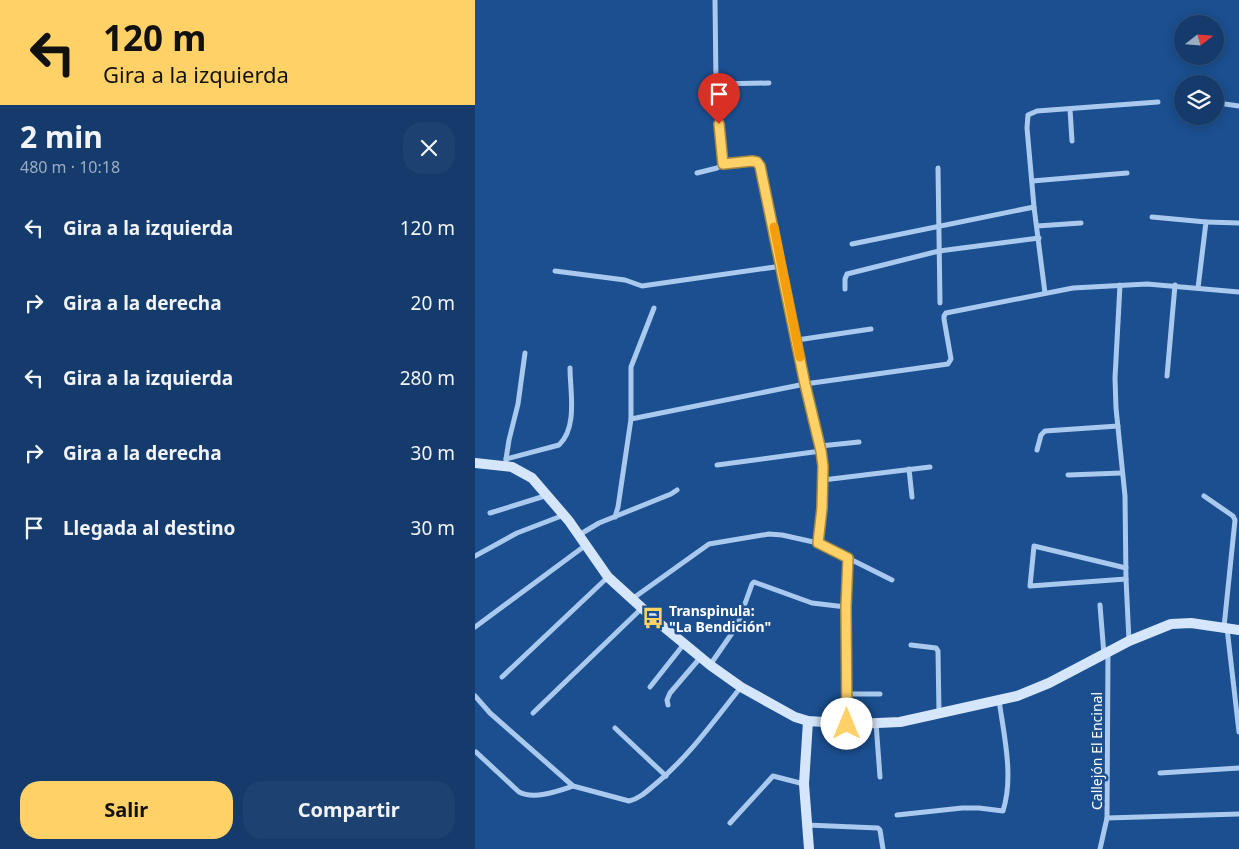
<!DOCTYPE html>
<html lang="es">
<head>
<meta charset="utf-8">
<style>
  :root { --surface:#143b6b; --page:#1d4271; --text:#f1f3f6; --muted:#9dadc1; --line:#33557e; --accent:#ffd166 }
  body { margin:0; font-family:"Noto Sans",sans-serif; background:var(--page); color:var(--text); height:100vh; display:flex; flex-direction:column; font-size:19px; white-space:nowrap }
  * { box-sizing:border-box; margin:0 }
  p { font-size:16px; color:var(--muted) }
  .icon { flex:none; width:28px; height:28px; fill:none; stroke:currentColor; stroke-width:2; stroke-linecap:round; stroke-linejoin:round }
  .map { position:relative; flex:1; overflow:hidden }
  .panel { display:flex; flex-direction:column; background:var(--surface); width:475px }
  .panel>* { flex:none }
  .banner { background:#ffd166; color:#111; overflow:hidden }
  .needle { width:32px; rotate:73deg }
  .tools { position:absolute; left:699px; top:15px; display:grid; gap:10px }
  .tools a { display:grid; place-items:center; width:50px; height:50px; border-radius:50%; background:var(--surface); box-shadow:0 2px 12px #0003,0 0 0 1px var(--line); font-size:25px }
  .pin { position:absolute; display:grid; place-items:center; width:42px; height:42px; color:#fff; margin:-51px -21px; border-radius:50% 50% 50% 0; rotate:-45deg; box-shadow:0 0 5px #0007 }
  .pin .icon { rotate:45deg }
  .me { position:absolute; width:55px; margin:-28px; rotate:0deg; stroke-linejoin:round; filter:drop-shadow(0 0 4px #0008) }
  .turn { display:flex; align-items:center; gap:18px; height:105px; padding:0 20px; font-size:22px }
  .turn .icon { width:65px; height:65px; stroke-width:2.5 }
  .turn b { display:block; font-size:35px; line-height:42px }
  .round { display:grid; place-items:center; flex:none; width:52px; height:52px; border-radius:20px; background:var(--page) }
  .headline { display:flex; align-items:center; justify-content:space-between; height:85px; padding:0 20px }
  h1 { font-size:30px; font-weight:700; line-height:38px }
  .action { display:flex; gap:10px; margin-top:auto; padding:10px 20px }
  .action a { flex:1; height:58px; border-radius:20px; background:var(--accent); color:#111; font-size:20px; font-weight:700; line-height:58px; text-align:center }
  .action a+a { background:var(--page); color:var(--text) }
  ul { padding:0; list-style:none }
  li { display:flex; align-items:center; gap:15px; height:75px; padding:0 20px }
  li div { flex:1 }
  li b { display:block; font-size:19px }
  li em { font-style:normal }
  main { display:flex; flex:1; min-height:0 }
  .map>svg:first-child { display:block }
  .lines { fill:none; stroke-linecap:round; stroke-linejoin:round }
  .street { stroke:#a9c9ee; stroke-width:5 }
  .secondary { stroke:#d6e6fa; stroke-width:10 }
  .route-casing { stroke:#a68842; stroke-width:12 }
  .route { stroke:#ffd166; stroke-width:9 }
  .slow { stroke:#f59e0b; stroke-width:9 }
  .labels { text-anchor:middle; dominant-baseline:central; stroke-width:5; stroke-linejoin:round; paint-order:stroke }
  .poi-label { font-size:14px; font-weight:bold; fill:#fff; stroke:#1b4f8f; text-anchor:start }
  .street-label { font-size:14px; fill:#fff; stroke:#1b4f8f }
</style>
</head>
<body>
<main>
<section class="panel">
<div class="banner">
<div class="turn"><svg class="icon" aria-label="left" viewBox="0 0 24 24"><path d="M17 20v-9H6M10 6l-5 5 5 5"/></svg><div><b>120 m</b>Gira a la izquierda</div></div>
</div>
<div class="headline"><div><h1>2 min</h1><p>480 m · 10:18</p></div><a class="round"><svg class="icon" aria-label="close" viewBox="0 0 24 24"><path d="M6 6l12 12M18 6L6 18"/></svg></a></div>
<ul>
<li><svg class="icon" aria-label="left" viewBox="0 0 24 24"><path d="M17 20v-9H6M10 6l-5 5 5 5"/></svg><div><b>Gira a la izquierda</b></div><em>120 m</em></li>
<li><svg class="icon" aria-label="right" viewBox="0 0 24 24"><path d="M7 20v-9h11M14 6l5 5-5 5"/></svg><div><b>Gira a la derecha</b></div><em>20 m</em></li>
<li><svg class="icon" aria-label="left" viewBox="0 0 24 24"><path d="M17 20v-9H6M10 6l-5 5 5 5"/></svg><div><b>Gira a la izquierda</b></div><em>280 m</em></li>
<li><svg class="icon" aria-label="right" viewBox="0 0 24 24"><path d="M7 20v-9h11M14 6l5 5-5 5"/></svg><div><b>Gira a la derecha</b></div><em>30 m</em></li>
<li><svg class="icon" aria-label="arrive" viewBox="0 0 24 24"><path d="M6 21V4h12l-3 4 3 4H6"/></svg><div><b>Llegada al destino</b></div><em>30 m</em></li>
</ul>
<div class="action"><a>Salir</a><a>Compartir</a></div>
</section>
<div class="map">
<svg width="764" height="849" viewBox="0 0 764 849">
  <rect width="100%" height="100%" fill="#1b4f8f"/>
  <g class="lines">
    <!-- street -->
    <g class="street">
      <path d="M 240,0 L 241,84 L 248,164"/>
      <path d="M 241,84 L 294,83"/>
      <path d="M 750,104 L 764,106"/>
      <path d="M 595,109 L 597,141"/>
      <path d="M 463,168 L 465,303"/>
      <path d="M 222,173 L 242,168 L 248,164 L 277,161 L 282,162 L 285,166 L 330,384 L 346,451 L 348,466 L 347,508 L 343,543"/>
      <path d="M 557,181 L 652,173"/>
      <path d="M 677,217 L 731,222 L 723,288"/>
      <path d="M 731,222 L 764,223"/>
      <path d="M 562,226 L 606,223"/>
      <path d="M 377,244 L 559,207"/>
      <path d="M 80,271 L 150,280 L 167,286 L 307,266"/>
      <path d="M 645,285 L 640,378 L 641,408 L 650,496 L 651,579 L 654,641"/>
      <path d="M 370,289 L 370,279 L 372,274 L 464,251 L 564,238"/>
      <path d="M 570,293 L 559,207 L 552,128 L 553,115 L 562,111 L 683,102"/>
      <path d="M 322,340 L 396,329"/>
      <path d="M 692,376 L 700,285"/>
      <path d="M 156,419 L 330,384 L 473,364 L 476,359 L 469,319 L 469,316 L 471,313 L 598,288 L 672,284 L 764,292"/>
      <path d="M 345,446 L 384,442"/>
      <path d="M 562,450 L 566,435 L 570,431 L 643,426"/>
      <path d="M 31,459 L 34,440 L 43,404 L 50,353"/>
      <path d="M 242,465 L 346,451"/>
      <path d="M 31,466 L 31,459 L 84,445 C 103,427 95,391 95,368"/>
      <path d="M 434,469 L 437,497"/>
      <path d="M 593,475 L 647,473"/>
      <path d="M 348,480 L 455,467"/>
      <path d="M 729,496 L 758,516 L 760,520 L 749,627"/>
      <path d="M 15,513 L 73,495"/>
      <path d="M 140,517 L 143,507 L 156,419 L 156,367 L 179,308"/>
      <path d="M 104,535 L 124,523 L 196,494 L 202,490"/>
      <path d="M 0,556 L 42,533 L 89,515"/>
      <path d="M 651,568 L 559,546 L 555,586 L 651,579"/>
      <path d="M 157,599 L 234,544 L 294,534 L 307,535 L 343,543 L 417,580"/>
      <path d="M 625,605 L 629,655"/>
      <path d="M 0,627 L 111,545"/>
      <path d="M 752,628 L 764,732"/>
      <path d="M 436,645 L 461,648 L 463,651 L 464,713"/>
      <path d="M 235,665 L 262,626 L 277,584 L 279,582 L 337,603 L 371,607"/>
      <path d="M 27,677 L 133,577"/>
      <path d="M 175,687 L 209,644"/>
      <path d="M 372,694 L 405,694"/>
      <path d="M 0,696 L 15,713 L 98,786 L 154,801 C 163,799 170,793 177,787 C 212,759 238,722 266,687"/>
      <path d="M 193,705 L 192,700 L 195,693 L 225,658"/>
      <path d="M 58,713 L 167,608"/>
      <path d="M 401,723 L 405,777"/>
      <path d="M 372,724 L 371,607 L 373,558"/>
      <path d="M 140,728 L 191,776"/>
      <path d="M 1,752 L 44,792 C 59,800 83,791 98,786"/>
      <path d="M 685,773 L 764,768"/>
      <path d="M 422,815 L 487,808 L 504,808 L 528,811 C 539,776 529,736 524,700"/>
      <path d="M 632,818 L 764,814"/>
      <path d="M 255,823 L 298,776 L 329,784"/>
      <path d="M 332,825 L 403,828 L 405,830 L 408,849"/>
      <path d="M 625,849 L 632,818 L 633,653"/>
    </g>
    <!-- secondary -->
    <g class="secondary">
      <path d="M 0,463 L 37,467 L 57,478 L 94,521 L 133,577 L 178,618 L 235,665 L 266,687 L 320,717 L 333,721 L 380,724 L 425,722 L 542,696 L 574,683 L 654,641 L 696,624 L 716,623 L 764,630"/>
      <path d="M 333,721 L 329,784 L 334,849"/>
    </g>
  </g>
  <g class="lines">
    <!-- route casing -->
    <g class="route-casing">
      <path id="route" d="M 244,124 L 248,164 L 277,161 L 282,162 L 285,166 L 330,384 L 346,451 L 348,466 L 347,508 L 343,543 L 373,558 L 371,607 L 372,724"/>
    </g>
    <!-- route -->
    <use href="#route" class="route"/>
    <!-- slow -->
    <path class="slow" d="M 299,227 L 325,357"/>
  </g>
  <!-- icons -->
  <defs>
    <g id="bus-bare" transform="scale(1.725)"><path d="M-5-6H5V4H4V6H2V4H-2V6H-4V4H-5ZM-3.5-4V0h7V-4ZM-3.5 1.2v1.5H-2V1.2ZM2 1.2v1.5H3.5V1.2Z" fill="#ffd166" stroke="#1b4f8f" stroke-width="2.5" paint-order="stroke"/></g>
  </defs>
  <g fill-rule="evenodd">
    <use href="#bus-bare" x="178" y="618"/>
  </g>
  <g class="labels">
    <!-- poi labels -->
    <g class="poi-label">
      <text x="194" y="610">Transpinula:<tspan x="194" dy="16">"La Bendición"</tspan></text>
    </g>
    <!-- street labels -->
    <g class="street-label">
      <text transform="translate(621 751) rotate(-90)">Callejón El Encinal</text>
    </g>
  </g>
</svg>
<div class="tools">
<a><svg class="needle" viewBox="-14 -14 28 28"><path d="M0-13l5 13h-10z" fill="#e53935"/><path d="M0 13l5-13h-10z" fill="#9dadc1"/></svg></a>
<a><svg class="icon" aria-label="layers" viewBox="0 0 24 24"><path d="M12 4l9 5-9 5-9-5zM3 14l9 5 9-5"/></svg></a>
</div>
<div class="pin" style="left:244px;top:124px;background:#d93025"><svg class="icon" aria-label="arrive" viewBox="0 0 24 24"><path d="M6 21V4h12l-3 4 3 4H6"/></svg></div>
<svg class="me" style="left:372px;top:724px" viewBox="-20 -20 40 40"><circle r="19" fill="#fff"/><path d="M0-13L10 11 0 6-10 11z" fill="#ffd166"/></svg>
</div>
</main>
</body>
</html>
